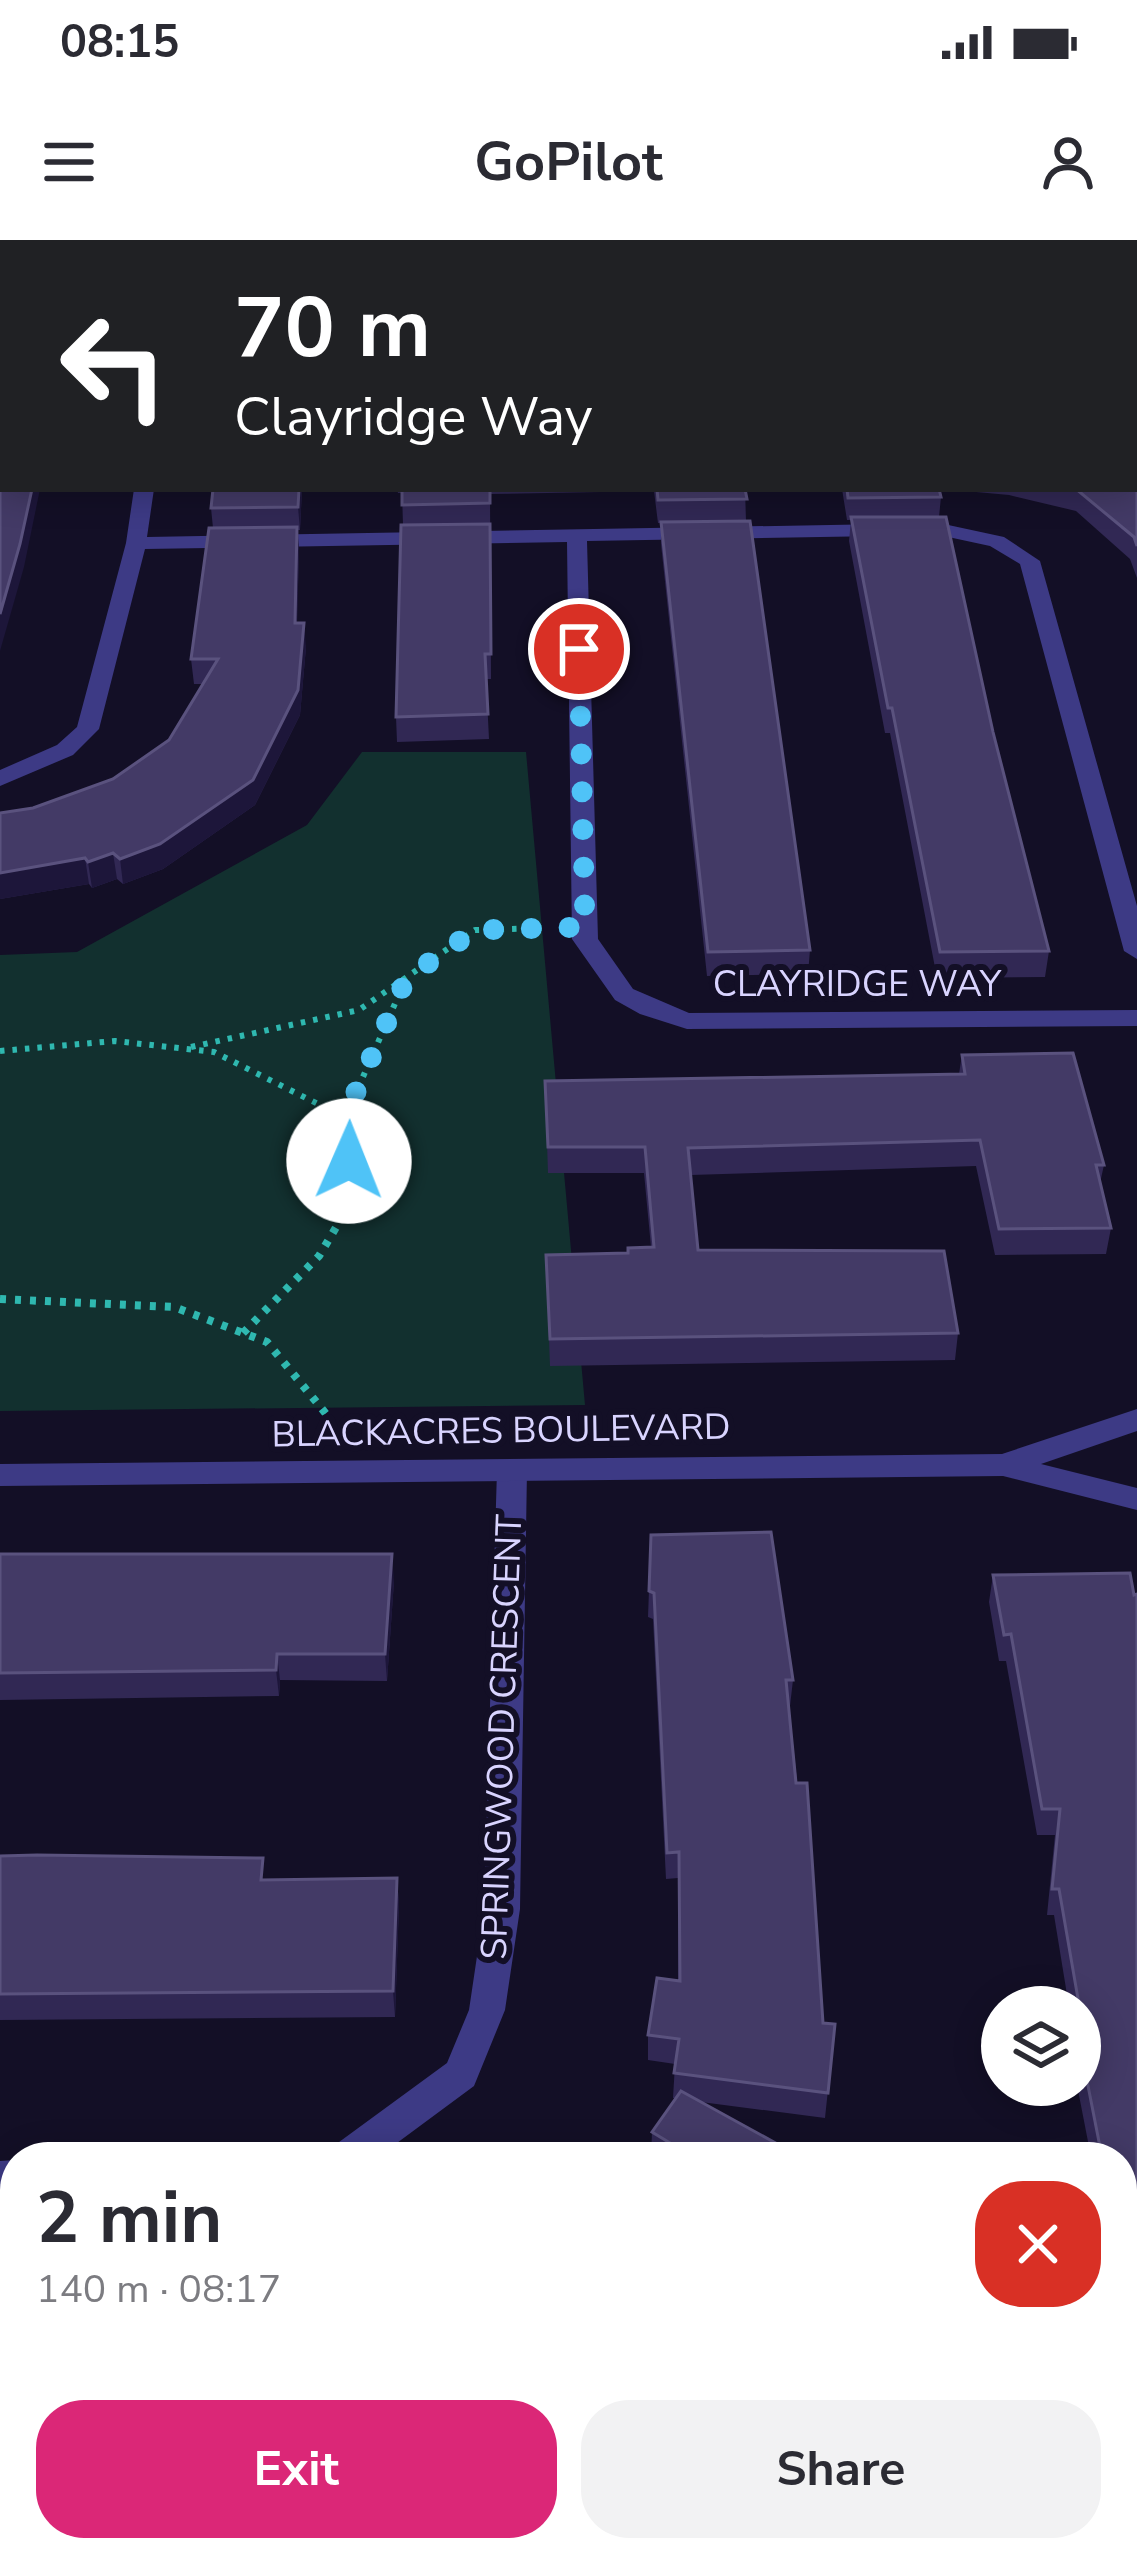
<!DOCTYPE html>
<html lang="en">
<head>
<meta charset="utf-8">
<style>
  :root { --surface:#fff; --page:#f2f2f3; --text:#2b2b33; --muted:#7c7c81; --accent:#db2777 }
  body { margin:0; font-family:"Nunito Sans",sans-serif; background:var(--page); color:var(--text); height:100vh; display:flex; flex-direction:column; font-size:45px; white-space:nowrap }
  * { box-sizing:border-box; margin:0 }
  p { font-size:39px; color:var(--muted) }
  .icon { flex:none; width:66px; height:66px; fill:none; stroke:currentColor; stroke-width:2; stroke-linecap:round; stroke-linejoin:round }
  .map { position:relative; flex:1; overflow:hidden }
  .side { position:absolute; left:0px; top:1902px; width:1137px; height:420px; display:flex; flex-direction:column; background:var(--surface); border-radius:48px 48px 0 0; box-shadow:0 6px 30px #0003 }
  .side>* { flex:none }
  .top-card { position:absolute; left:0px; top:0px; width:1137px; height:252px; box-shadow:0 6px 30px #0003; background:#202124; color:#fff; overflow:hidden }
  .controls { position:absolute; left:981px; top:1746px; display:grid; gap:24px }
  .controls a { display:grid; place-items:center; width:120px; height:120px; border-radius:50%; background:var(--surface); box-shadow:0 6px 30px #0003; font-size:60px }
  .pin { position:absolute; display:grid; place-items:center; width:102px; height:102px; color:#fff; margin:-51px; border:6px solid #fff; border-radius:50%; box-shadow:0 3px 12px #0007 }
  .me { position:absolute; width:132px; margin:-66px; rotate:1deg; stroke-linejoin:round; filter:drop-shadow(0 0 9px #0008) }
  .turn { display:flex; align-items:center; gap:42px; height:252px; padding:0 36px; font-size:54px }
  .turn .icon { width:156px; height:156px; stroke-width:2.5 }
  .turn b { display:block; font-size:84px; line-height:102px }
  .round { display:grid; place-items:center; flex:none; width:126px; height:126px; border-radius:48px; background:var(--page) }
  .overview { display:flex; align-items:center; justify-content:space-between; height:204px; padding:0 36px }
  h1 { font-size:72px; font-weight:700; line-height:90px }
  .action { display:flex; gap:24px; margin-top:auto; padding:24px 36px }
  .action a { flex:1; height:138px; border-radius:48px; background:var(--accent); color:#fff; font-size:48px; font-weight:700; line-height:138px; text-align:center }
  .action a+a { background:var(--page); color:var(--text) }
  .status { display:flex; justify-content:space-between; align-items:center; height:84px; padding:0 60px; background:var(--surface); direction:ltr }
  .status svg { height:33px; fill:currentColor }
  header { display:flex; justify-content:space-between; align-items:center; height:156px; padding:0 36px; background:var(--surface); font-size:54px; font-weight:700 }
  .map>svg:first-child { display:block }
  .green { fill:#12302f }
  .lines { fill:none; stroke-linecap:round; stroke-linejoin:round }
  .path-far1 { stroke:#2fb8b0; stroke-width:6; stroke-dasharray:4.5 8; stroke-linecap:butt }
  .path { stroke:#2fb8b0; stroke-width:8; stroke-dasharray:6 9; stroke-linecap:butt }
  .minor { fill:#3d3a85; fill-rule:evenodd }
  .tertiary { fill:#3d3a85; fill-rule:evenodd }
  .wall { fill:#312854 }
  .shaded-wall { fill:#1d163a }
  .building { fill:#433a66; stroke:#5a527e; stroke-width:3 }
  .route { stroke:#4fc3f7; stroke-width:21; stroke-dasharray:0 37.8 }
  .labels { text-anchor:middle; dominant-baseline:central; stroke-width:12; stroke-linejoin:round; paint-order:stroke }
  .street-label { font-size:36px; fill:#d9d4ff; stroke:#130f26 }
</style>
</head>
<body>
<div class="status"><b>08:15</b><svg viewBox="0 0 49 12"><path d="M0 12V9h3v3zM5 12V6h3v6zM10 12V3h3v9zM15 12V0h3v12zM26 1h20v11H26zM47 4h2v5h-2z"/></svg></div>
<header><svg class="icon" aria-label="menu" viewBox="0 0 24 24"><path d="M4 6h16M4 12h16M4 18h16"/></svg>GoPilot<svg class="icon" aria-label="person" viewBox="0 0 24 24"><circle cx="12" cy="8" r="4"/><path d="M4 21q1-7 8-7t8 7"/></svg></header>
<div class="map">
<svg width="1137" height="2322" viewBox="0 0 1137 2322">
  <rect width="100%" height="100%" fill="#130f26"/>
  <!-- green -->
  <path class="green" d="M 362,512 L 526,512 L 585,1165 L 0,1171 L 0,715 L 77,712 L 307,585 Z"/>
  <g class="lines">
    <!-- path-far1 -->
    <g class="path-far1">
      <path d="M 191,807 L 359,770 L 475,690 L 543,688"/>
      <path d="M 0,811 L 115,801 L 214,812 L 324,867 L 343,910"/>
      <path d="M 338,894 L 404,743"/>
    </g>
    <!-- path -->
    <g class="path">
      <path d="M 0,1059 L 174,1067 L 267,1102 L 327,1175"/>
      <path d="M 243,1093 L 319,1016 L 360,947 L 342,907"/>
    </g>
    <!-- minor -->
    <g class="minor">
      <path d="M 134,249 L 154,249 L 147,297 L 939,283 L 1004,297 L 1040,321 L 1137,666 L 1137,719 L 1124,711 L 1020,324 L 990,306 L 939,295 L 587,301 L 598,699 L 633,749 L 689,773 L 1137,770 L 1137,786 L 687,789 L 640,774 L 615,760 L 572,699 L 567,302 L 145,309 L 99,489 L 73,515 L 0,546 L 0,530 L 57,505 L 77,487 L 126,303 Z"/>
      <path d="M 512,1219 L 523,1222 L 527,1230 L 520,1669 L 505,1770 L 474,1846 L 378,1917 L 329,1917 L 335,1905 L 447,1823 L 469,1770 L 484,1669 L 497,1230 L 501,1222 Z"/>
      <path d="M 15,1920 L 15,1954 L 0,1955 L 0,1921 Z"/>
    </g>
    <!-- tertiary -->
    <path class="tertiary" d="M 1137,1169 L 1137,1191 L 1041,1224 L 1137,1248 L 1137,1270 L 1003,1236 L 0,1246 L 0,1224 L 1002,1214 Z"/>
  </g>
  <!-- wall -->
  <g class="wall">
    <path d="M 1134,47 L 1137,55 L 1137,142 L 1134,142 Z"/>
    <path d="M 1137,226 L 1137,338 L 1130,319 L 1076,271 L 1009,255 L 943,249 L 1134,249 Z"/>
    <path d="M 213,249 L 302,249 L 300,290 L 298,290 L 299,311 L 297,383 L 306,407 L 300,475 L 255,565 L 163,629 L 123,644 L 117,639 L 92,648 L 89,644 L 0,659 L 0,573 L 33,568 L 113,539 L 169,500 L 203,444 L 194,444 L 191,419 L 213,288 L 211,268 Z"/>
    <path d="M 397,249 L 745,249 L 746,281 L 810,710 L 808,734 L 707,736 L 661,304 L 661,283 L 658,283 L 654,251 L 490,254 L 491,439 L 486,439 L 489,499 L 397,502 L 396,477 L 403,285 L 402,253 L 398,253 Z"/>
    <path d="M 822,249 L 939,249 L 941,257 L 939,277 L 1049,711 L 1045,737 L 937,738 L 890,493 L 885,493 L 849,301 L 851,280 L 847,280 L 842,249 Z"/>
    <path d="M 962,815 L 1104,925 L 1100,943 L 1111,988 L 1106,1014 L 995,1015 L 976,926 L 691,935 L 698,1010 L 958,1093 L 955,1120 L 550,1126 L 546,1015 L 628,1013 L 651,1007 L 644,933 L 548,933 L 545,841 L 959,834 Z"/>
    <path d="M 651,1295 L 793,1440 L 790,1466 L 789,1466 L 823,1783 L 835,1784 L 825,1878 L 701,1862 L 801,1917 L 651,1917 L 652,1892 L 676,1858 L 673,1858 L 675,1824 L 648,1820 L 648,1795 L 678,1741 L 678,1638 L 666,1639 L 653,1379 L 648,1377 Z"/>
    <path d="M 0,1314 L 394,1341 L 387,1441 L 280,1440 L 279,1456 L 0,1460 Z"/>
    <path d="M 993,1335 L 1137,1354 L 1137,2149 L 1122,2150 L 1122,1917 L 1091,1917 L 1077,1845 L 1080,1845 L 1080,1767 L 1069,1767 L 1054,1675 L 1047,1675 L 1055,1595 L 1037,1595 L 1006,1421 L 999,1421 L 989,1362 Z"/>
    <path d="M 0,1616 L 266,1640 L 397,1638 L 399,1664 L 395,1777 L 0,1780 Z"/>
    <rect x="0" y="2074" width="15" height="204"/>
  </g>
  <!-- shaded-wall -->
  <g class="shaded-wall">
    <path d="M 32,249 L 40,249 L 24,327 L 0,411 L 0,374 Z"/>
    <path d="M 299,249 L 302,249 L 300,290 L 298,267 Z"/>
    <path d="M 297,287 L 299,311 L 296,407 L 295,383 Z"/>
    <path d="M 304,383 L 306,407 L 300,475 L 255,565 L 163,629 L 123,644 L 120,619 Z"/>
    <path d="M 113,613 L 117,639 L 92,648 L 88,622 Z"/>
    <path d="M 85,618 L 89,644 L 0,659 L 0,633 Z"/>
    <path d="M 392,1314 L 394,1341 L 387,1441 L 385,1414 Z"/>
    <path d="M 277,1414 L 280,1440 L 279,1456 L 276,1430 Z"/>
    <path d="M 397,1638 L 399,1664 L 395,1777 L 393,1751 Z"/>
  </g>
  <!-- building -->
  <g class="building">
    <path d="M 0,0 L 1118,0 L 1119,3 L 3,3 L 3,52 L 0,51 Z"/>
    <path d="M 1134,47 L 1137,55 L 1137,119 L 1134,119 Z"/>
    <path d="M 3,57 L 3,249 L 32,249 L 20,304 L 0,374 L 0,68 Z"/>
    <path d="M 1134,224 L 1137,226 L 1137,306 L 1134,297 L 1076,249 L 1134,249 Z"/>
    <path d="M 213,249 L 299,249 L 298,267 L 211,268 Z"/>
    <path d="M 402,249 L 490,249 L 490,263 L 402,265 Z"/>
    <path d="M 657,249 L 745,249 L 747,259 L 658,260 Z"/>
    <path d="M 847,249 L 939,249 L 941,257 L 848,258 Z"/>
    <path d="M 851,277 L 946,277 L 993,492 L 1049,711 L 940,712 L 892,468 L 888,468 Z"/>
    <path d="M 750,281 L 810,710 L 708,712 L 661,282 Z"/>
    <path d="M 490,284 L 491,414 L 485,414 L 488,474 L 396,477 L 401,285 Z"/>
    <path d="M 297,287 L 295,383 L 304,383 L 298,450 L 253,540 L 160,604 L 120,619 L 113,613 L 88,622 L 85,618 L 0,633 L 0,573 L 33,568 L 113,539 L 169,500 L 218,419 L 191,419 L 209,288 Z"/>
    <path d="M 1073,813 L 1104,925 L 1096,925 L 1111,988 L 999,989 L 980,900 L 688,908 L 698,1010 L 944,1011 L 958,1093 L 550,1099 L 546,1015 L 628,1013 L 628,1008 L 654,1007 L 645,907 L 548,907 L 545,841 L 965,834 L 962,815 Z"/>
    <path d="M 771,1292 L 793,1440 L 786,1440 L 796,1543 L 807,1543 L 823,1783 L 835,1784 L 828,1853 L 674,1833 L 679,1799 L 648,1795 L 657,1738 L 680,1741 L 679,1612 L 667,1613 L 654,1353 L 649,1351 L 651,1295 Z"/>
    <path d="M 0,1314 L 392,1314 L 385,1414 L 277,1414 L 276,1430 L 0,1433 Z"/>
    <path d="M 1130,1333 L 1134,1355 L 1137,1354 L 1137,2126 L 1122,2127 L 1122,1917 L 1102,1917 L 1080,1805 L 1086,1805 L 1059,1649 L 1052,1649 L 1060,1569 L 1042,1569 L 1011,1394 L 1004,1395 L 993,1335 Z"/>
    <path d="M 37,1615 L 263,1618 L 261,1640 L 397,1638 L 393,1751 L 0,1754 L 0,1616 Z"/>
    <path d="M 681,1851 L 801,1917 L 658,1917 L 675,1906 L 652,1892 Z"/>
    <rect x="0" y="2074" width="15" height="181"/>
  </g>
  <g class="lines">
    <!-- route -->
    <path class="route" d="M 349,921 L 337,895 L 406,739 L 475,690 L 585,687 L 579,409"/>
  </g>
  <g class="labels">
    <!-- street labels -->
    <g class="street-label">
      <text x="857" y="744">CLAYRIDGE WAY</text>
      <text transform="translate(501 1191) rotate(-1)">BLACKACRES BOULEVARD</text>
      <text transform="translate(502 1497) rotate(-88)">SPRINGWOOD CRESCENT</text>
    </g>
  </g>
</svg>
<div class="controls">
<a><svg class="icon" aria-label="layers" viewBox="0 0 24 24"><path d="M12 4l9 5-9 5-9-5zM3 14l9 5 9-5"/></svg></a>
</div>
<div class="pin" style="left:579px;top:409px;background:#d93025"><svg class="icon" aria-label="arrive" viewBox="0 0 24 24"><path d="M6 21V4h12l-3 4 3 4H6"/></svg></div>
<svg class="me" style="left:349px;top:921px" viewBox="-20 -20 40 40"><circle r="19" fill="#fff"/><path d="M0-13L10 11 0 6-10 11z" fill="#4fc3f7"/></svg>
<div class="top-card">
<div class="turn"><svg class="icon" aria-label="left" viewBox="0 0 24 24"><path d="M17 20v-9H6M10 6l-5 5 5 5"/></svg><div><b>70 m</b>Clayridge Way</div></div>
</div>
<section class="side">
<div class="overview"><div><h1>2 min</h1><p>140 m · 08:17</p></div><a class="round" style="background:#d93025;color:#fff"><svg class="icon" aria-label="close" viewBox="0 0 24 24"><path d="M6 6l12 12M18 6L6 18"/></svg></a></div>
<div class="action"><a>Exit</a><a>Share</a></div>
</section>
</div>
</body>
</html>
